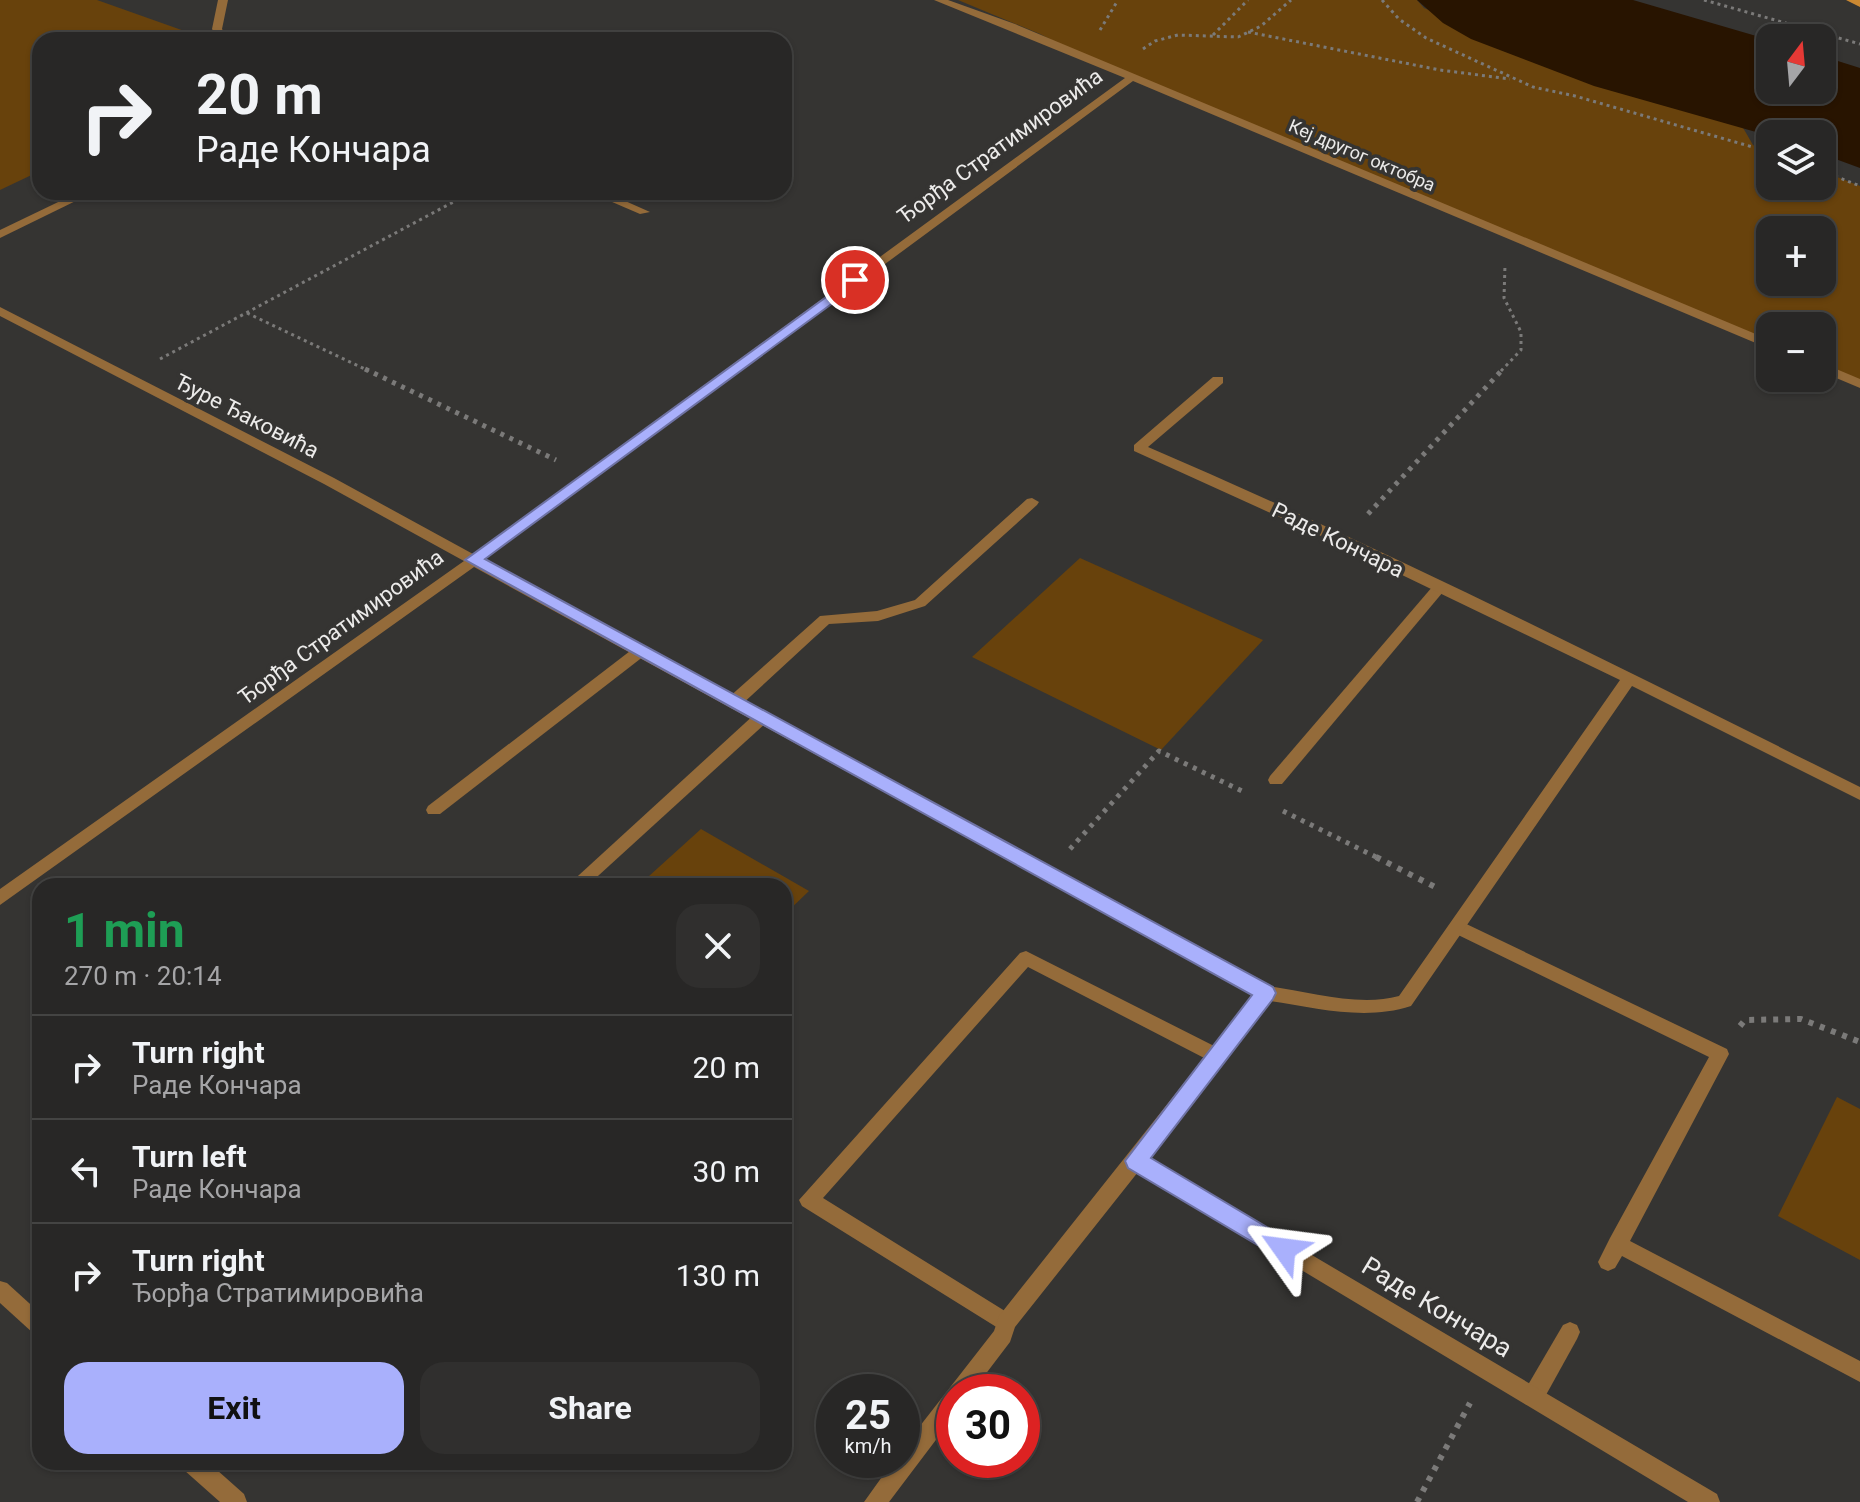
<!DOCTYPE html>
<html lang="en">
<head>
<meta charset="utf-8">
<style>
  :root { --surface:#282726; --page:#302f2e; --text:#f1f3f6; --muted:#a5a5a7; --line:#444443; --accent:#a9b0fc }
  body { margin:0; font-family:Roboto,sans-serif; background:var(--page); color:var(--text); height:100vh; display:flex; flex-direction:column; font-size:30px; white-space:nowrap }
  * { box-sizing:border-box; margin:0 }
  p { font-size:26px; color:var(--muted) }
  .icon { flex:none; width:44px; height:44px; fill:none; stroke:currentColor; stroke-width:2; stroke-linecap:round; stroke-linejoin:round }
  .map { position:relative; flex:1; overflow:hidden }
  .drawer { position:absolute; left:32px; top:878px; width:760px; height:592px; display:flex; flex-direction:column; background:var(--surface); border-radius:24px; box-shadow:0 2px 6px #0004,0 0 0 2px var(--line) }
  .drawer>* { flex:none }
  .banner { position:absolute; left:32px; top:32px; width:760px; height:168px; border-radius:24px; box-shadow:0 2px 6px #0004,0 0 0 2px var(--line); background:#282726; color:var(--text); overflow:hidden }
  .needle { width:52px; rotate:16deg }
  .controls { position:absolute; left:1756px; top:24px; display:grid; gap:16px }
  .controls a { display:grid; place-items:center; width:80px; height:80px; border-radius:16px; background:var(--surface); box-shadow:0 2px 6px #0004,0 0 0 2px var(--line); font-size:40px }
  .speed { position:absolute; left:816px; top:1374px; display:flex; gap:16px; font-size:40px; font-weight:700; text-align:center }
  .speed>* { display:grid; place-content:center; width:104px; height:104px; border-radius:50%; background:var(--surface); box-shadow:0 2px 6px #0004,0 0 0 2px var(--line); line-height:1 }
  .speed small { font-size:20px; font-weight:400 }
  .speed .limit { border:12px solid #d22; background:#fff; color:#111 }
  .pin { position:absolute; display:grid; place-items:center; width:68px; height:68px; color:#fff; margin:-34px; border:4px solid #fff; border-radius:50%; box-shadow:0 2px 8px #0007 }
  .me { position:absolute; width:88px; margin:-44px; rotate:301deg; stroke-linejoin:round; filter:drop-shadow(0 0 6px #0008) }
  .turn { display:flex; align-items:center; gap:28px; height:168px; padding:0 32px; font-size:36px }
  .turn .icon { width:104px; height:104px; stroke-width:2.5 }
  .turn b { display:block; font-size:56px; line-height:68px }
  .round { display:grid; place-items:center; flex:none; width:84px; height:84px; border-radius:24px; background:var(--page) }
  .head { display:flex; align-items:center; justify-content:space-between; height:136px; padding:0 32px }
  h1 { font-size:48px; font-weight:700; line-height:60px; color:#1e9e55 }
  .cta { display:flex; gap:16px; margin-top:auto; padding:16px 32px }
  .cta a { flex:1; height:92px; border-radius:24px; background:var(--accent); color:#111; font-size:32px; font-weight:700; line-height:92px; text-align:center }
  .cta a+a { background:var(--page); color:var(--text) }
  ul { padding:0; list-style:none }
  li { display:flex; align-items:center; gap:24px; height:104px; padding:0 32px; border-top:2px solid var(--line) }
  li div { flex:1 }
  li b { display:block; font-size:30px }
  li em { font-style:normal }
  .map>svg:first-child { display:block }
  .green { fill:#68420c; fill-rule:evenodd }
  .water { fill:#281400 }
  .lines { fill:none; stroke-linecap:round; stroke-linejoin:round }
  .path-far2 { stroke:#7b7a79; stroke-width:3; stroke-dasharray:3 4; stroke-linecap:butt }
  .path-far1 { stroke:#7b7a79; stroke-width:5; stroke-dasharray:4 6; stroke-linecap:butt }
  .path { stroke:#7b7a79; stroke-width:6; stroke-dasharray:5 7; stroke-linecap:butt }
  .lane { fill:#946b3a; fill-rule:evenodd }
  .street { fill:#946b3a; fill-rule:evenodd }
  .secondary { fill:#ca8832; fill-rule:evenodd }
  .route { fill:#a9b0fc; stroke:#6e72a4; stroke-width:2 }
  .labels { text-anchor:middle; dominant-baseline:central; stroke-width:7; stroke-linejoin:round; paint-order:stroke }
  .far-street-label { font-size:18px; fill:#ecebea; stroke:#353432 }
  .street-label { font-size:22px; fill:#ecebea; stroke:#353432 }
  .near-street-label { font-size:26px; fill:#ecebea; stroke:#353432 }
</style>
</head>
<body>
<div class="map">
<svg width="1860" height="1502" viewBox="0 0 1860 1502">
  <rect width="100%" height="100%" fill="#353432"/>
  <!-- green -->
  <g class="green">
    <path d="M 0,0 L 97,0 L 190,33 L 196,40 L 40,40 L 40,171 L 0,190 Z"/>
    <path d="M 958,0 L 1417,0 L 1424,8 L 1652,102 L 1742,126 L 1753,145 L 1770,152 L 1770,186 L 1822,186 L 1822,171 L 1860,186 L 1860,384 L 1822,367 L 1822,326 L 1770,326 L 1770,345 L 1104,67 L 1040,34 ZM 1770,230 L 1822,230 L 1822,282 L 1770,282 Z"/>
    <path d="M 1080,558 L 1263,640 L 1161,750 L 972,657 Z"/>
    <path d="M 701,829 L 809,891 L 784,915 L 784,886 L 638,886 Z"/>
    <path d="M 1837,1097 L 1860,1109 L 1860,1260 L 1778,1216 Z"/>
  </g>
  <!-- water -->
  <path class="water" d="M 1417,0 L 1633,0 L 1770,40 L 1770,90 L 1822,90 L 1822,56 L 1860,68 L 1860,168 L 1822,154 L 1822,134 L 1770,136 L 1594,86 L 1471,39 L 1443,23 Z"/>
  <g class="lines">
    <!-- path-far2 -->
    <g class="path-far2">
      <path d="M 1382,0 L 1399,19 L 1426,38 L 1533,87 L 1575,96 L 1770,152"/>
      <path d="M 1704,0 L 1860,44"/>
      <path d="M 1100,30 L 1118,0"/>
      <path d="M 1248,32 L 1440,70 L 1510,79"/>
      <path d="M 1213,35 L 1248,0"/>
      <path d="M 1143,49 L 1155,41 L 1178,35 L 1238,37 L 1261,26 L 1291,0"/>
      <path d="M 1822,171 L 1860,186"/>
      <path d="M 247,313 L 369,371"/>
      <path d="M 160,359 L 472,192"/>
      <path d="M 1501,371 L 1521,350 L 1521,332 L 1504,298 L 1505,265"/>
    </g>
    <!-- path-far1 -->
    <g class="path-far1">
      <path d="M 365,369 L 556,460"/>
      <path d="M 1368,514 L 1503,369"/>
      <path d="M 1283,811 L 1380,859"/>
      <path d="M 1070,849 L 1159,751 L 1244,792"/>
    </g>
    <!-- path -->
    <g class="path">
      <path d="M 1376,857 L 1439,889"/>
      <path d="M 1740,1026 L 1745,1020 L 1801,1019 L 1860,1042"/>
      <path d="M 1417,1502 L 1470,1403"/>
    </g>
    <!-- lane -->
    <g class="lane">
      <path d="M 1032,498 L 1039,502 L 1037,505 L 925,606 L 878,621 L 829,624 L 740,706 L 728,706 L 726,702 L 728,698 L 820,616 L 877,611 L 915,600 L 1027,499 Z"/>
      <path d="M 1438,584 L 1445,589 L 1443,592 L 1282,784 L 1270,784 L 1268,780 L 1270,776 L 1433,586 Z"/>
      <path d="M 639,647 L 644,648 L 647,652 L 644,656 L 440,814 L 428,814 L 426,810 L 428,806 L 634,648 Z"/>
      <path d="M 762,712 L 770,717 L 768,721 L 587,886 L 567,886 L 756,713 Z"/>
      <path d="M 1458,920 L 1727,1049 L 1729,1054 L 1630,1241 L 1860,1361 L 1860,1382 L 1622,1256 L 1615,1268 L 1608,1271 L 1601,1268 L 1598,1262 L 1610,1238 L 1709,1057 L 1452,932 L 1449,927 L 1452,922 Z"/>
      <path d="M 1026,951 L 1224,1051 L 1226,1056 L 1224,1061 L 1217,1064 L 1210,1061 L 1028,967 L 823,1198 L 1013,1316 L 1016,1323 L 1013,1330 L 1006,1333 L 802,1206 L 799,1200 L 1020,953 Z"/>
      <path d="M 1570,1322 L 1577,1325 L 1580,1332 L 1577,1339 L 1541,1404 L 1533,1407 L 1525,1404 L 1522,1397 L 1525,1390 L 1563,1325 Z"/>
    </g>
    <!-- street -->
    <g class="street">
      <path d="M 218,0 L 228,0 L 222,29 L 229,40 L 219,40 L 212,29 Z"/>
      <path d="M 934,0 L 948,0 L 1015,24 L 1770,340 L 1770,349 L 1133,81 L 484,560 L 1269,986 C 1310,992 1359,1007 1399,996 L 1620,680 L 1319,535 L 1134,451 L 1134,445 L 1213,377 L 1223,377 L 1223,383 L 1148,447 C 1390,551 1625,670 1860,787 L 1860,800 L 1632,686 L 1411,1006 C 1365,1021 1317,1008 1270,1001 L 1149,1159 L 1717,1494 L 1720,1502 L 1688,1502 L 1138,1172 L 1015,1327 L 1010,1342 L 972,1392 L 954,1392 L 954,1416 L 889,1502 L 864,1502 L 894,1460 L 902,1460 L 902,1449 L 994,1331 L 999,1316 L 1254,995 L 474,567 L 0,905 L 0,889 L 464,561 L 324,484 L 0,316 L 0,307 L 334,478 L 473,554 L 1125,78 Z"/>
      <path d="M 79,192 L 94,192 L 0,238 L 0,230 Z"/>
      <path d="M 589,192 L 605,192 L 650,212 L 640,214 Z"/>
      <path d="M 1822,363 L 1860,379 L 1860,388 L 1822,372 Z"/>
      <path d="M 0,1281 L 7,1283 L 40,1313 L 40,1336 L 33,1333 L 0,1303 Z"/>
      <path d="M 181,1462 L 208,1462 L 244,1494 L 247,1502 L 220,1502 L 184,1470 Z"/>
    </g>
    <!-- secondary -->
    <path class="secondary" d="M 1846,0 L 1860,0 L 1860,7 Z"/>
  </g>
  <!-- route -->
  <path class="route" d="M 855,276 L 862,280 L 860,283 L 485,559 L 1273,987 L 1276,993 L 1273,999 L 1151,1158 L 1292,1242 L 1295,1249 L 1292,1256 L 1284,1259 L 1276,1256 L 1128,1168 L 1125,1161 L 1252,995 L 465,560 Z"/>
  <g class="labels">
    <!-- far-street labels -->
    <g class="far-street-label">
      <text transform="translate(1362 155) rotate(23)">Кеј другог октобра</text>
    </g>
    <!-- street labels -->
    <g class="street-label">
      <text transform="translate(1000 146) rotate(-36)">Ђорђа Стратимировића</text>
      <text transform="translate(247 416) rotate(27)">Ђуре Ђаковића</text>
      <text transform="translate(1338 540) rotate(26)">Раде Кончара</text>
      <text transform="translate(341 627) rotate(-36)">Ђорђа Стратимировића</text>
    </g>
    <!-- near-street labels -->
    <g class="near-street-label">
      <text transform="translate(1437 1307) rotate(31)">Раде Кончара</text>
    </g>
  </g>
</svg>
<div class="controls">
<a><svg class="needle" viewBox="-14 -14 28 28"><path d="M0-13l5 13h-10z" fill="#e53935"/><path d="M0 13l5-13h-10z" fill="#a5a5a7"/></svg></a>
<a><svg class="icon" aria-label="layers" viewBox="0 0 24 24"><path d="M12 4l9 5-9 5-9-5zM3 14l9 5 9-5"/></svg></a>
<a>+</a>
<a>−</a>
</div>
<div class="speed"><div>25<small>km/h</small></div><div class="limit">30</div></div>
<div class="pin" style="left:855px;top:280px;background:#d93025"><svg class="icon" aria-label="arrive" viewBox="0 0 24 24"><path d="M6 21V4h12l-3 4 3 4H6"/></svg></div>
<svg class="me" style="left:1284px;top:1249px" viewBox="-20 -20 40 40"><path d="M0-17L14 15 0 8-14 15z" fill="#a9b0fc" stroke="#fff" stroke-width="4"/></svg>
<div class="banner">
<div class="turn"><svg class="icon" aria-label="right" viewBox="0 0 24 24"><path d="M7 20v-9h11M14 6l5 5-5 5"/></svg><div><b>20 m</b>Раде Кончара</div></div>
</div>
<section class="drawer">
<div class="head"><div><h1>1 min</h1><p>270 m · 20:14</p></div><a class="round"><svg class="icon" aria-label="close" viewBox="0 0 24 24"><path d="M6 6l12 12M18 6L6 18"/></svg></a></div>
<ul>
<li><svg class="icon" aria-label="right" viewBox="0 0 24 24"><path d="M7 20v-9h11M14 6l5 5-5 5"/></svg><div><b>Turn right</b><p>Раде Кончара</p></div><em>20 m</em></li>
<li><svg class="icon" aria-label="left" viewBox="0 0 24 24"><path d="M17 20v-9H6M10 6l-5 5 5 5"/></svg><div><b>Turn left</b><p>Раде Кончара</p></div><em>30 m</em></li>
<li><svg class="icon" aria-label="right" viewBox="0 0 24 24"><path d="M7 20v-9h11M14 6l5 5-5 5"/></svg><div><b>Turn right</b><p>Ђорђа Стратимировића</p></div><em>130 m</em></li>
</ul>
<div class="cta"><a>Exit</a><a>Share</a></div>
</section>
</div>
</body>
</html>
